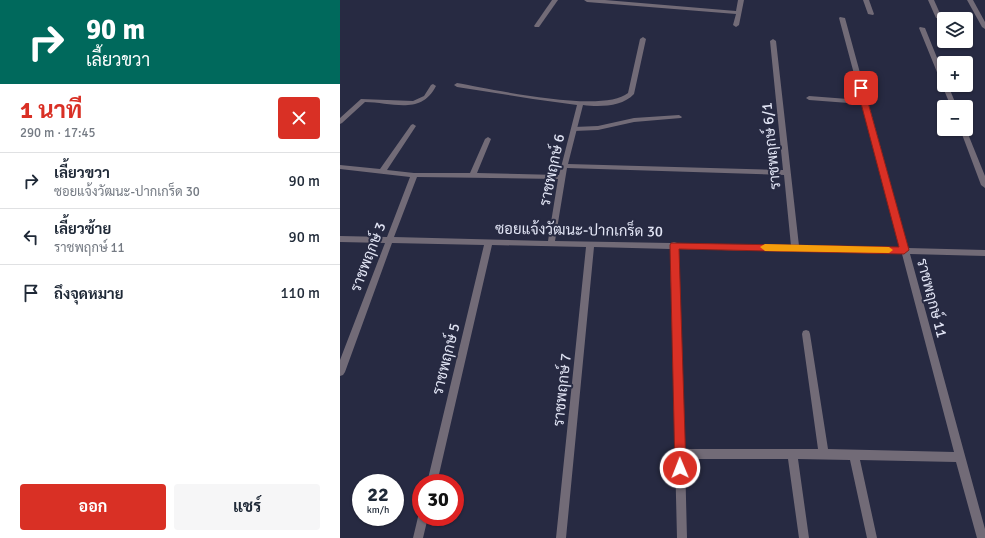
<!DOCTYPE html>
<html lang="th">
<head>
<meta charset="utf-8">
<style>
  :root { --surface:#fff; --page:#f6f6f7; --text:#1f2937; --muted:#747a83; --line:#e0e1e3; --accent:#d93025 }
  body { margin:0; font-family:Signika,Sarabun,sans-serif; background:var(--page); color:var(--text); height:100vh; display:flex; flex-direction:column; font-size:15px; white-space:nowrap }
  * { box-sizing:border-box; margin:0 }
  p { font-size:13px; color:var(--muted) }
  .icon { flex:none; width:22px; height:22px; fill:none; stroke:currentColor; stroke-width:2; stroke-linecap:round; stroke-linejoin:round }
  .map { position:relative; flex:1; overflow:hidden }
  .side { display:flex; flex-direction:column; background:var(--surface); width:340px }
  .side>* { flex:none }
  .hud { background:#00695c; color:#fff; overflow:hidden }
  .controls { position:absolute; left:597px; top:12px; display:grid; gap:8px }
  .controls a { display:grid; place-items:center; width:36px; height:36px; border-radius:4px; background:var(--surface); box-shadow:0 1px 3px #0004; font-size:20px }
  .speed { position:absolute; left:12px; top:474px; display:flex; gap:8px; font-size:20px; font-weight:700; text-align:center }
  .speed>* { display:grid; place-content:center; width:52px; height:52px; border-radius:50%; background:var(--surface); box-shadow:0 1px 3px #0004; line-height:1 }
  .speed small { font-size:10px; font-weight:400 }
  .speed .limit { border:6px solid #d22; background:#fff; color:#111 }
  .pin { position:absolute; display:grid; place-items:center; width:34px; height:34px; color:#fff; margin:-17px; border-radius:8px; box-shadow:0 2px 6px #0006 }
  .me { position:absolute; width:44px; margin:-22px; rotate:359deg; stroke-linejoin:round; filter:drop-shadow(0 0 3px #0008) }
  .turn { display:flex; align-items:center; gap:14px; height:84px; padding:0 20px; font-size:18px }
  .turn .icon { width:52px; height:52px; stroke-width:2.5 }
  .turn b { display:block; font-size:28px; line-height:34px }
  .round { display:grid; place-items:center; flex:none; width:42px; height:42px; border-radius:4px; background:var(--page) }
  .head { display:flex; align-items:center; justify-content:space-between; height:68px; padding:0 20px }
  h1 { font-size:24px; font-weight:700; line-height:30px; color:var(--accent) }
  .button { display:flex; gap:8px; margin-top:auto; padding:8px 20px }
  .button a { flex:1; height:46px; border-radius:4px; background:var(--accent); color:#fff; font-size:16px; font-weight:700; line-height:46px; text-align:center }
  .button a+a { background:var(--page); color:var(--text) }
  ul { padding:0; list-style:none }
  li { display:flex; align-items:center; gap:12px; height:56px; padding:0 20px; border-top:1px solid var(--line) }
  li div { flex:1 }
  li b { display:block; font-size:15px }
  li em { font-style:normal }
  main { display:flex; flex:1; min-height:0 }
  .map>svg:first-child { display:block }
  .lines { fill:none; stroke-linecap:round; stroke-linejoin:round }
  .service { fill:#726b77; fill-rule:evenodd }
  .minor { fill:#726b77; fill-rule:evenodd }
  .route { fill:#d93025; stroke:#8d1f18 }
  .slow { fill:#f59e0b }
  .labels { text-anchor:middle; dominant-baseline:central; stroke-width:4; stroke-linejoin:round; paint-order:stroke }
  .street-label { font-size:15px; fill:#e1e4f4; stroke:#272a42 }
</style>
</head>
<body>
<main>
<section class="side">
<div class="hud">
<div class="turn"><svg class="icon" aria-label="right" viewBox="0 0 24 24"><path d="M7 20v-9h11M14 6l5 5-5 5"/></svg><div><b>90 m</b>เลี้ยวขวา</div></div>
</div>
<div class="head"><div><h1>1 นาที</h1><p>290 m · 17:45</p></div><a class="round" style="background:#d93025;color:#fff"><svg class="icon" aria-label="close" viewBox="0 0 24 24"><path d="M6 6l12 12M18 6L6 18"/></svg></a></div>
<ul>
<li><svg class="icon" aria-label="right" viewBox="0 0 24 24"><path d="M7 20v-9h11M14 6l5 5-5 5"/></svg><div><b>เลี้ยวขวา</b><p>ซอยแจ้งวัฒนะ-ปากเกร็ด 30</p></div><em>90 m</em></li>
<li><svg class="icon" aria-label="left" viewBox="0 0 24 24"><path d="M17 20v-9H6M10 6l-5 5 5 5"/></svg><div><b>เลี้ยวซ้าย</b><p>ราชพฤกษ์ 11</p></div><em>90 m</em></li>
<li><svg class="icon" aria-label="arrive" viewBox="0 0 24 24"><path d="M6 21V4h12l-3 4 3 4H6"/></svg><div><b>ถึงจุดหมาย</b></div><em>110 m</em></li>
</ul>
<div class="button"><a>ออก</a><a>แชร์</a></div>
</section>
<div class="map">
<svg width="645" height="538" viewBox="0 0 645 538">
  <rect width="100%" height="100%" fill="#272a42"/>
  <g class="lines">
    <!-- service -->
    <path class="service" d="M 339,115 L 342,117 L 341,118 L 294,122 L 258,130 L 234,131 L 231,129 L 234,127 L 258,126 L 294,118 Z"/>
    <!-- minor -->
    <g class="minor">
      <path d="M 212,0 L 218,0 L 199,27 L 195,27 L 194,26 Z"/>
      <path d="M 244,0 L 265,0 L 396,11 L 398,0 L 404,0 L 399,25 L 396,27 L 393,25 L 396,14 L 247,2 Z"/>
      <path d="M 523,0 L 529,0 L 534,14 L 533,15 L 528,14 Z"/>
      <path d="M 588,0 L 594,0 L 602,18 L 601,19 L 596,18 Z"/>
      <path d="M 627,0 L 633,0 L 645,22 L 645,29 L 642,27 Z"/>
      <path d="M 500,17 L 505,18 L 568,248 L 645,250 L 645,256 L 570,254 L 645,529 L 645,538 L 637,538 L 616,462 L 520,460 L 537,538 L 527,538 L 510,460 L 458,459 L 469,538 L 459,538 L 448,459 L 345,459 L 347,538 L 337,538 L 330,249 L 254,247 L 226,538 L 216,538 L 246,247 L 152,245 L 97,483 L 87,483 L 144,245 L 52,243 L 5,372 L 3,375 L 0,376 L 0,360 L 45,243 L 0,242 L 0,236 L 47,237 L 70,177 L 0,169 L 0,165 L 40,169 L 71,125 L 73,124 L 76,126 L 47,170 L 74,173 L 130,173 L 145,139 L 148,137 L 151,139 L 137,173 L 219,175 L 237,105 L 193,99 L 117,87 L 114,85 L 117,83 C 151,89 263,114 288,93 L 300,39 L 303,37 L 306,39 L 294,94 C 282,107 259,107 243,105 L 228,164 L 443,170 L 430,41 L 433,39 L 436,41 L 459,246 L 560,248 L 522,104 L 469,100 L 466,98 L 469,96 L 521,100 L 499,18 ZM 227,168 L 444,175 L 451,246 L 337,243 L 334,242 L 331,243 L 215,241 ZM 77,177 L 218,179 L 208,241 L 54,237 ZM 338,249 L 562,254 L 614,452 L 488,449 L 470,334 L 469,331 L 466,330 L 463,331 L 462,334 L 478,449 L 345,449 Z"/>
      <path d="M 580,27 L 585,28 L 604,75 L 604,85 L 608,85 L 617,107 L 611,107 L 602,85 L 603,84 L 601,82 L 579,28 Z"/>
      <path d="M 93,84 L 96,86 C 81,116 51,102 25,102 L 2,123 L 0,124 L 0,118 L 21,99 L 73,101 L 84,96 L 91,85 Z"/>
      <path d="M 620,129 L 626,129 L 645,176 L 645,188 L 641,185 Z"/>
      <path d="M 81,512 L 81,517 L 88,517 L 83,538 L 73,538 L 78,517 Z"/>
    </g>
  </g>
  <!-- route -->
  <path class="route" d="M 518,86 L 524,88 L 569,250 L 564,254 L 339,249 L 346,468 L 344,472 L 340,474 L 336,472 L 335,468 L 330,245 L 331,243 L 559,247 L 517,88 Z"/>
  <!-- slow -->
  <path class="slow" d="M 425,244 L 549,247 L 553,250 L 549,253 L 425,251 L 420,247 Z"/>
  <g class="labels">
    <!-- street labels -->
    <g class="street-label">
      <text transform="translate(431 146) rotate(-96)">ราชพฤกษ์ 6/1</text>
      <text transform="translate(212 170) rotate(-78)">ราชพฤกษ์ 6</text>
      <text transform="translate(239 230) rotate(1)">ซอยแจ้งวัฒนะ-ปากเกร็ด 30</text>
      <text transform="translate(28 257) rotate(-69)">ราชพฤกษ์ 3</text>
      <text transform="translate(592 298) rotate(75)">ราชพฤกษ์ 11</text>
      <text transform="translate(106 359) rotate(-76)">ราชพฤกษ์ 5</text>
      <text transform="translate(222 390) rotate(-84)">ราชพฤกษ์ 7</text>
    </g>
  </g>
</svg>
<div class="controls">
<a><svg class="icon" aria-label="layers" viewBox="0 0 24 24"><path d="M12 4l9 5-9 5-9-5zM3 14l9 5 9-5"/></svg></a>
<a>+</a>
<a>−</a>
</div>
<div class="speed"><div>22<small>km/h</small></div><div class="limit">30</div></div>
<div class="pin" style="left:521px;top:88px;background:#d93025"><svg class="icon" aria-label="arrive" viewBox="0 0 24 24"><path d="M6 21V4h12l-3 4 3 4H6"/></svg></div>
<svg class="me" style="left:340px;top:468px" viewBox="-20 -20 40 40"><circle r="17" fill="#d93025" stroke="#fff" stroke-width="3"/><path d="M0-11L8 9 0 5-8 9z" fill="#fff"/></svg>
</div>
</main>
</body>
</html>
